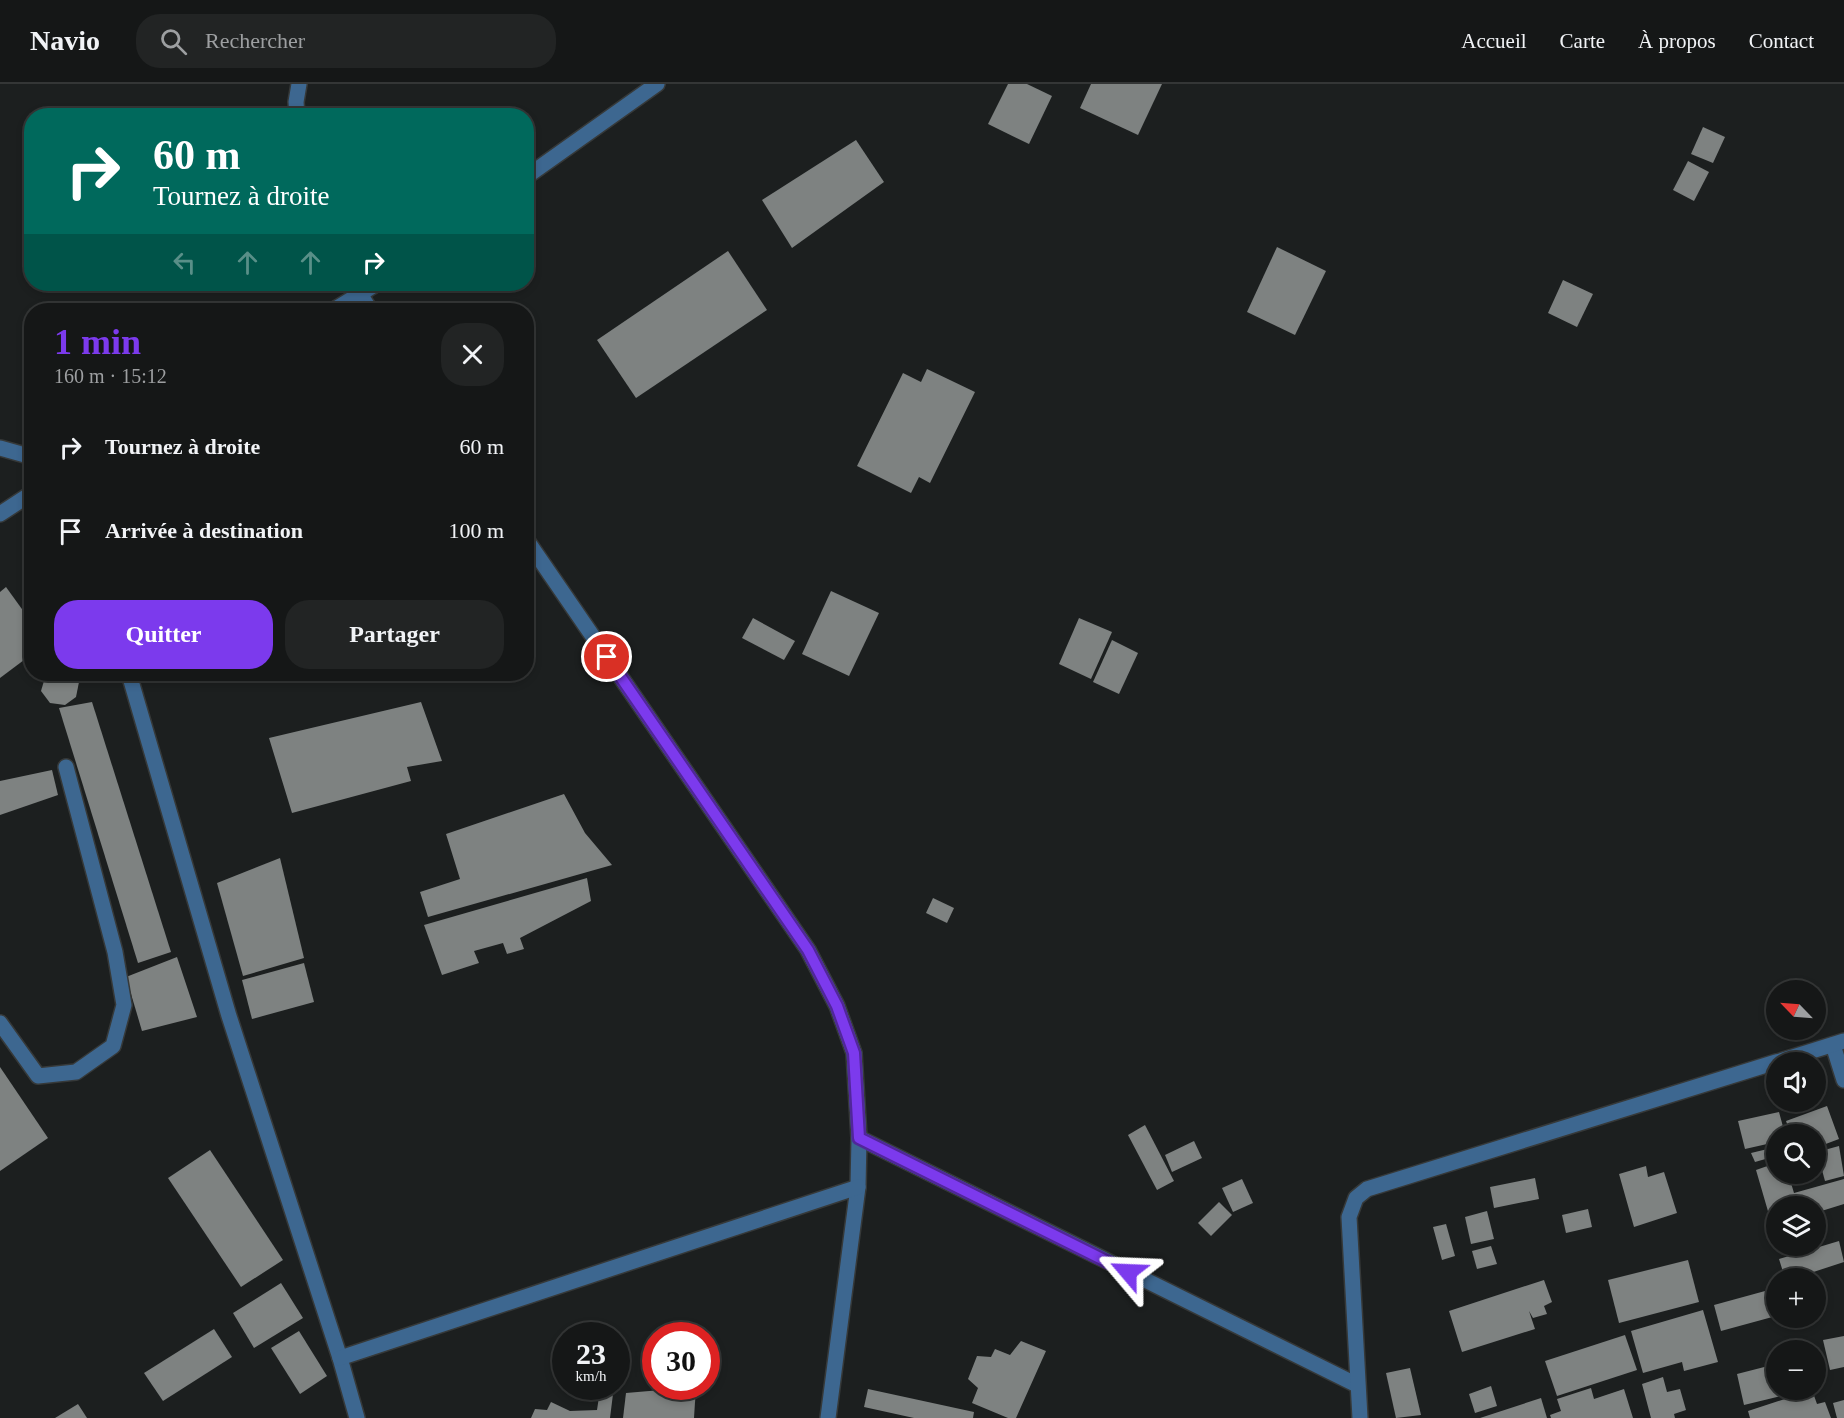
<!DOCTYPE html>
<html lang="fr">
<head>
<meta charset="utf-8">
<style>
  :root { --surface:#151717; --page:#222424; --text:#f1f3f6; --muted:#9d9fa1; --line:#343636; --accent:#7c3aed }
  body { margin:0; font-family:Georgia,serif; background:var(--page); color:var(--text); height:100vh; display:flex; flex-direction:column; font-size:22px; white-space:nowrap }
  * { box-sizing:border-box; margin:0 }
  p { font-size:20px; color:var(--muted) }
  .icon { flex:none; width:33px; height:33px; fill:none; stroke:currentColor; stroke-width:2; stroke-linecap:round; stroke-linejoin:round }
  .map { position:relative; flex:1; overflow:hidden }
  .panel { position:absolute; left:24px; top:219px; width:510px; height:378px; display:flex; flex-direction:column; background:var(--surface); border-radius:24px; box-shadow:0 3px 9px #0003,0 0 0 2px var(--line) }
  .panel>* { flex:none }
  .hud { position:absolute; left:24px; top:24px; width:510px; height:183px; border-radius:24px; box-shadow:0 3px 9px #0003,0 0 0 2px var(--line); background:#00695c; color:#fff; overflow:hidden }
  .needle { width:39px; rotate:295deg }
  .tools { position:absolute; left:1766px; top:896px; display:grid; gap:12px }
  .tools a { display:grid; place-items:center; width:60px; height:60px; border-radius:50%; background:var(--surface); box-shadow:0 3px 9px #0003,0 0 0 2px var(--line); font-size:30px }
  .speed { position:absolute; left:552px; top:1238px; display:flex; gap:12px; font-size:30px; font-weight:700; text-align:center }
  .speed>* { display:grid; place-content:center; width:78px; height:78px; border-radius:50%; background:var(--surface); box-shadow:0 3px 9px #0003,0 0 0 2px var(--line); line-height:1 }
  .speed small { font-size:15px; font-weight:400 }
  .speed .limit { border:9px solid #d22; background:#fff; color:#111 }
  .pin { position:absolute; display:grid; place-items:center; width:51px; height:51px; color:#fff; margin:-26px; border:3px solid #fff; border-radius:50%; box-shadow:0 2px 6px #0007 }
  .me { position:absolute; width:66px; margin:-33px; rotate:296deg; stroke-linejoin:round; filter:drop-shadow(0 0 4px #0008) }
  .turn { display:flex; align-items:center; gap:21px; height:126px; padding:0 30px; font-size:27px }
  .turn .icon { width:78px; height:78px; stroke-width:2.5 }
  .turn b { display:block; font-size:42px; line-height:51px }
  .lanes { display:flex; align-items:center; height:57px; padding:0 30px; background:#0003; justify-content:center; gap:30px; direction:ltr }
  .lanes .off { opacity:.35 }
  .round { display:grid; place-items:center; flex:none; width:63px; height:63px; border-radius:24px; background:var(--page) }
  .head { display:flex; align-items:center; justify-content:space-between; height:102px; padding:0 30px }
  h1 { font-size:36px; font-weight:800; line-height:45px; color:var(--accent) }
  .action { display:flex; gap:12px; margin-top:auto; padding:12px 30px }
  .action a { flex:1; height:69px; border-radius:24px; background:var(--accent); color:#fff; font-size:24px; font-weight:800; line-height:69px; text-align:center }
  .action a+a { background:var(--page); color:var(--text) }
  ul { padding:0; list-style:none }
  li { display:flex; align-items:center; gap:18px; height:84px; padding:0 30px }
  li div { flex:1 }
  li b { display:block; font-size:22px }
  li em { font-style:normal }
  header { display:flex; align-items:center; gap:36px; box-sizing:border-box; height:84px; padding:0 30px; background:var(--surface); border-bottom:2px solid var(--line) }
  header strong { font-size:28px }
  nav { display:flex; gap:33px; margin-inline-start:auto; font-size:21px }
  .search { width:420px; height:54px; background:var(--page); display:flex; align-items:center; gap:15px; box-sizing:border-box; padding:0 21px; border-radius:24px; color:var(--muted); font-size:22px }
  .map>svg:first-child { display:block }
  .building { fill:#7e8281 }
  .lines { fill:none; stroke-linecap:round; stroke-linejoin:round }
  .service-casing { stroke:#363939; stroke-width:18 }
  .minor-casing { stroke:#363939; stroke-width:18 }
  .service { stroke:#3d6790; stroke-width:15 }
  .minor { stroke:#3d6790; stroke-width:15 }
  .route-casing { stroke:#51269a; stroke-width:15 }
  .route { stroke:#7c3aed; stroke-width:10 }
</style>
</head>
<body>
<header>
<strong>Navio</strong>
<div class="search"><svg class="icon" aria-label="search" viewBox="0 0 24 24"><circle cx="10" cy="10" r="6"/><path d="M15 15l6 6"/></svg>Rechercher</div>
<nav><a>Accueil</a><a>Carte</a><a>À propos</a><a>Contact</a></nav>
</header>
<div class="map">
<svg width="1844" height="1334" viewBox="0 0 1844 1334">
  <rect width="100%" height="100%" fill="#1c1f1f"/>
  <!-- building -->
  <g class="building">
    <path d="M 1008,0 L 1027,0 L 1052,12 L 1029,60 L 988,40 Z"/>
    <path d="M 1091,0 L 1162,0 L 1138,51 L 1080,24 Z"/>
    <path d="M 1703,43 L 1725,53 L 1713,79 L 1691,70 Z"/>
    <path d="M 856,56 L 884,98 L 792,164 L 762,116 Z"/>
    <path d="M 1688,77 L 1709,88 L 1694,117 L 1673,106 Z"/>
    <path d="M 1277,163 L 1326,187 L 1295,251 L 1247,228 Z"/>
    <path d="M 728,167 L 767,226 L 636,314 L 597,256 Z"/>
    <path d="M 1563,196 L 1593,210 L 1577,243 L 1548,229 Z"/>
    <path d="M 927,285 L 975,308 L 930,399 L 919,393 L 911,409 L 857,382 L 903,289 L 921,298 Z"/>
    <path d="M 6,503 L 32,539 L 32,570 L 0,594 L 0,508 Z"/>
    <path d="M 831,507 L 879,529 L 849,592 L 802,570 Z"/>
    <path d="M 753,534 L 795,557 L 784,576 L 742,554 Z"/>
    <path d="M 1079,534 L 1112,548 L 1091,595 L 1059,580 Z"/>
    <path d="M 1112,556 L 1138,569 L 1119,610 L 1093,598 Z"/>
    <path d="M 46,590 L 73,590 L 79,598 L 76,613 L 65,621 L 50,619 L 41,607 Z"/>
    <path d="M 92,618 L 171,868 L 138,879 L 59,624 Z"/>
    <path d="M 421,618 L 442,677 L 407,683 L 411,697 L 292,729 L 269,654 Z"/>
    <path d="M 52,686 L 58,711 L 0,731 L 0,697 Z"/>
    <path d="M 564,710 L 585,749 L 612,781 L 428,833 L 420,808 L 460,795 L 446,750 Z"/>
    <path d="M 280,774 L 304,874 L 243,892 L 217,799 Z"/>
    <path d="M 587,794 L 591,817 L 520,854 L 524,865 L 507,870 L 503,859 L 474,867 L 479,879 L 442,891 L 424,841 Z"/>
    <path d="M 933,814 L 954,824 L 947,839 L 926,829 Z"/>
    <path d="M 177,873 L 197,933 L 142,947 L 126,893 Z"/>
    <path d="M 304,879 L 314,918 L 252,935 L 242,896 Z"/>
    <path d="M 0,983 L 48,1054 L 0,1087 Z"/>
    <path d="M 1827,1022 L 1839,1055 L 1815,1064 L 1815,1050 L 1791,1050 L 1786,1037 Z"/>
    <path d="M 1779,1028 L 1785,1050 L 1776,1050 L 1776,1058 L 1745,1065 L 1738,1037 Z"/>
    <path d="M 1145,1041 L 1174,1097 L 1157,1106 L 1128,1051 Z"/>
    <path d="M 1194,1057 L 1202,1074 L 1172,1088 L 1165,1071 Z"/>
    <path d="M 1839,1062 L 1844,1092 L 1825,1097 L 1817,1068 Z"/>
    <path d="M 1776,1063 L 1776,1072 L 1755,1078 L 1751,1069 Z"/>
    <path d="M 210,1066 L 283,1176 L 241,1203 L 168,1094 Z"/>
    <path d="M 1776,1079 L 1776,1089 L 1788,1089 L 1794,1109 L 1844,1095 L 1844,1120 L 1815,1129 L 1815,1122 L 1776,1122 L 1776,1140 L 1772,1141 L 1756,1086 Z"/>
    <path d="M 1646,1082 L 1648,1093 L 1664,1088 L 1677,1129 L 1634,1143 L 1619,1090 Z"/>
    <path d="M 1535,1094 L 1539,1115 L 1494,1124 L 1490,1103 Z"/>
    <path d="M 1242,1095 L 1253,1119 L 1233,1128 L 1222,1104 Z"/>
    <path d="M 1219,1118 L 1232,1131 L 1211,1152 L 1198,1139 Z"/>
    <path d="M 1588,1125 L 1592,1143 L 1566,1149 L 1562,1131 Z"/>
    <path d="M 1487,1127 L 1494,1155 L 1471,1160 L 1465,1133 Z"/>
    <path d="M 1446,1140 L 1455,1172 L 1442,1176 L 1433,1143 Z"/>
    <path d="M 1839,1157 L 1844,1178 L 1795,1194 L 1785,1194 L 1779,1175 Z"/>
    <path d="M 1491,1162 L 1497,1180 L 1477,1185 L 1472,1167 Z"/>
    <path d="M 1688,1176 L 1699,1218 L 1619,1239 L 1608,1196 Z"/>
    <path d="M 1544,1196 L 1552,1218 L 1544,1222 L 1547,1230 L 1533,1234 L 1529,1227 L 1535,1245 L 1462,1268 L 1449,1227 Z"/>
    <path d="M 281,1199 L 303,1234 L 254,1264 L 233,1229 Z"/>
    <path d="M 1776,1204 L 1776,1232 L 1721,1247 L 1714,1221 Z"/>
    <path d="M 1703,1226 L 1718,1278 L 1684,1287 L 1682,1278 L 1643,1289 L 1631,1247 Z"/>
    <path d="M 214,1245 L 232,1273 L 163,1317 L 144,1289 Z"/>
    <path d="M 299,1247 L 327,1292 L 300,1310 L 271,1264 Z"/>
    <path d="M 1625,1251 L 1637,1286 L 1557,1312 L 1545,1277 Z"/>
    <path d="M 1844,1252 L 1844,1283 L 1830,1286 L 1823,1256 Z"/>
    <path d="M 1021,1257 L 1046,1267 L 1016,1334 L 1008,1334 L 972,1319 L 978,1304 L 968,1295 L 977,1272 L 991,1273 L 995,1265 L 1010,1271 Z"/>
    <path d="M 1776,1280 L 1776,1305 L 1806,1306 L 1744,1321 L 1737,1290 Z"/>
    <path d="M 1410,1284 L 1421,1331 L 1396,1334 L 1386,1289 Z"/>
    <path d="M 1663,1293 L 1667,1308 L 1680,1305 L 1686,1326 L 1674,1330 L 1675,1334 L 1651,1334 L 1642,1300 Z"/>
    <path d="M 1491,1302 L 1497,1322 L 1475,1329 L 1469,1310 Z"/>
    <path d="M 696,1303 L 694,1334 L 623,1334 L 626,1309 Z"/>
    <path d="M 1591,1304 L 1594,1315 L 1624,1305 L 1633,1334 L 1551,1334 L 1550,1331 L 1561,1327 L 1557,1315 Z"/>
    <path d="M 868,1305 L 974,1328 L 973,1334 L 914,1334 L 864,1323 Z"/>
    <path d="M 600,1306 L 613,1310 L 610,1334 L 531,1334 L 535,1325 L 547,1326 L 551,1318 L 570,1327 L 597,1326 Z"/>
    <path d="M 1812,1306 L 1817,1320 L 1825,1318 L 1831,1334 L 1750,1334 L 1748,1327 Z"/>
    <path d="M 1541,1314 L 1547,1334 L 1480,1334 Z"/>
    <path d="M 1844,1316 L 1844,1334 L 1837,1334 L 1833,1319 Z"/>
    <path d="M 78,1320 L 87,1334 L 55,1334 Z"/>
  </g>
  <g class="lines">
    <!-- service casing -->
    <g class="service-casing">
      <g id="service">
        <path d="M 0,430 L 32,409"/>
        <path d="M 0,939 L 38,992 L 76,988 L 113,962 L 124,921 L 115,868 L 66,683"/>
      </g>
    </g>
    <!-- minor casing -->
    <g class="minor-casing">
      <g id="minor">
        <path d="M 297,32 L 296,18 L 299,0"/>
        <path d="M 526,93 L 657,0"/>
        <path d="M 354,200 L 370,226"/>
        <path d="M 334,226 L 376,200"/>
        <path d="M 0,364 L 32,373"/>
        <path d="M 526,455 L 808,866 L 837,922 L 854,969 L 859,1054 L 858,1103 L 828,1334"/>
        <path d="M 129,590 L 229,932 L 340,1274 L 357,1334"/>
        <path d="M 1833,961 L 1844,996"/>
        <path d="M 1777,978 L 1844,957"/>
        <path d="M 859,1054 L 1357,1301"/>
        <path d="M 340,1274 L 858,1103"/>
        <path d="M 1360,1334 L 1349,1133 L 1356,1114 L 1367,1105 L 1776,978"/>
      </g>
    </g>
    <!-- service -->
    <use href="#service" class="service"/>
    <!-- minor -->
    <use href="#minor" class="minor"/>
  </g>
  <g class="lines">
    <!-- route casing -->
    <g class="route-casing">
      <path id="route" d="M 607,573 L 808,866 L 837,922 L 854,969 L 859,1054 L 1128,1188"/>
    </g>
    <!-- route -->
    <use href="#route" class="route"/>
  </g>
</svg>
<div class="tools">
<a><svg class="needle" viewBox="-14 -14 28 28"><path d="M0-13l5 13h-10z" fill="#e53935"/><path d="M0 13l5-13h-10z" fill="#9d9fa1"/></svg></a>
<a><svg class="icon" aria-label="sound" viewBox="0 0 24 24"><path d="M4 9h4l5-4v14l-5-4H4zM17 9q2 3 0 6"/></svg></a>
<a><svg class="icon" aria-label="search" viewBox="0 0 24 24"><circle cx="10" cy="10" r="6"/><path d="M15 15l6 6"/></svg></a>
<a><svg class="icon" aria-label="layers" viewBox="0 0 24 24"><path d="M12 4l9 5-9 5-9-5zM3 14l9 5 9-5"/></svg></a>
<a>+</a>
<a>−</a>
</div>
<div class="speed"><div>23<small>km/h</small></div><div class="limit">30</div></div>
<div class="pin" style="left:607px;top:573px;background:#d93025"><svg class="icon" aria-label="arrive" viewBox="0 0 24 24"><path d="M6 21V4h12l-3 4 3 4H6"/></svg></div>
<svg class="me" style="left:1128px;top:1188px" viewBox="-20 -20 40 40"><path d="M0-17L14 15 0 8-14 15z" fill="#7c3aed" stroke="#fff" stroke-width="4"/></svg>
<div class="hud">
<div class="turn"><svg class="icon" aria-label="right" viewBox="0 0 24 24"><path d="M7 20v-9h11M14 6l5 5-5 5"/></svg><div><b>60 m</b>Tournez à droite</div></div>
<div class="lanes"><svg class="icon off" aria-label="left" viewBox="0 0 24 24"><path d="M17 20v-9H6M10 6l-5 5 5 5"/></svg><svg class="icon off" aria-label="ahead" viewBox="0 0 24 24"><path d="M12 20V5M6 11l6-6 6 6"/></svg><svg class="icon off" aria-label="ahead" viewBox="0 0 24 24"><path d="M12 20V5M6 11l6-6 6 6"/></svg><svg class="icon" aria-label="right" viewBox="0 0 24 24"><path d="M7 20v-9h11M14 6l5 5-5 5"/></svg></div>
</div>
<section class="panel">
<div class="head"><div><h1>1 min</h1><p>160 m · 15:12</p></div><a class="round"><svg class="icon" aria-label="close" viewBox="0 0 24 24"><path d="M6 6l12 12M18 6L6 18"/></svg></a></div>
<ul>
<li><svg class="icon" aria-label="right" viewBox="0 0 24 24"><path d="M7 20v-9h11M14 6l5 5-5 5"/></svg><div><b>Tournez à droite</b></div><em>60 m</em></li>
<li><svg class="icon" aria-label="arrive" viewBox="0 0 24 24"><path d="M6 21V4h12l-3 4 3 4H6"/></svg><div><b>Arrivée à destination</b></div><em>100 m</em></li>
</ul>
<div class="action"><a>Quitter</a><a>Partager</a></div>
</section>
</div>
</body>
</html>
